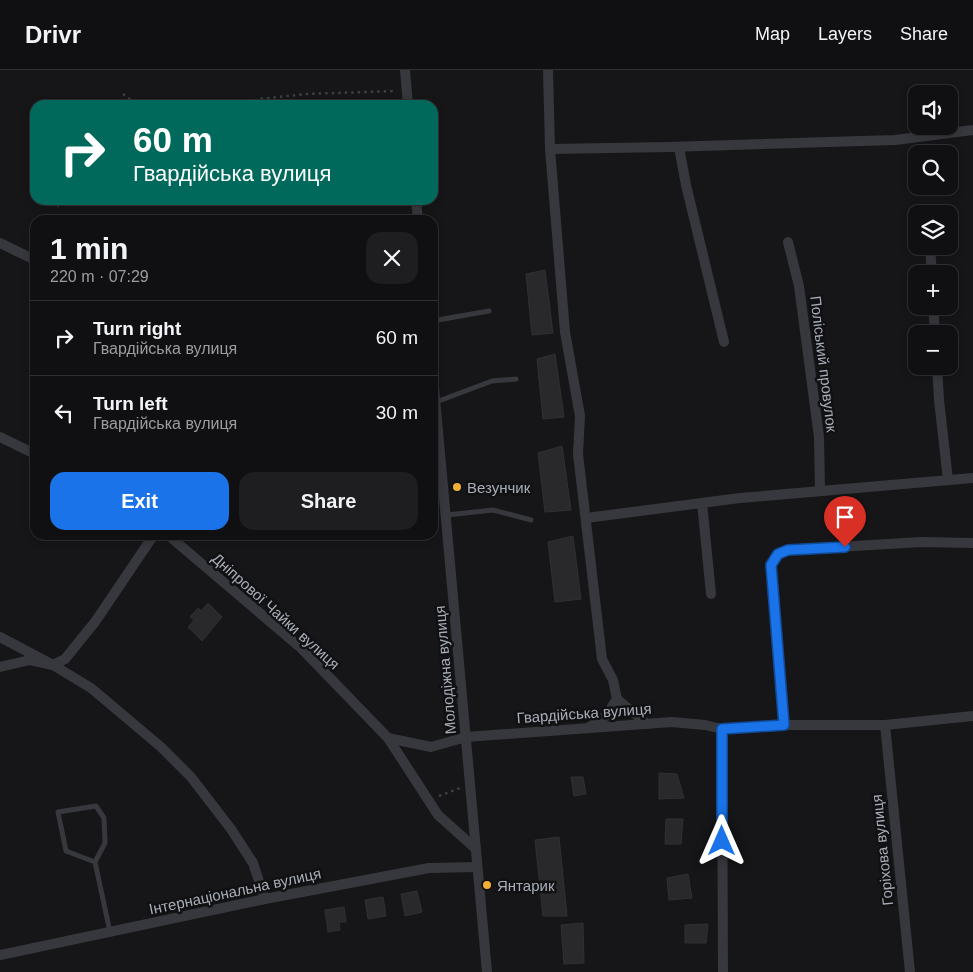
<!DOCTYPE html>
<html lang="en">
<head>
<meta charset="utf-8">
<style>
  :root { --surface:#101012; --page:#1e1e20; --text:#f1f3f6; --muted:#9c9d9f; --line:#303032; --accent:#1a73e8 }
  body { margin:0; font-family:Arial,sans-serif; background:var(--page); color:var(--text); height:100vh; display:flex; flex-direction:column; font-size:19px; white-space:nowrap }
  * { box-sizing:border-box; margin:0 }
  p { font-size:16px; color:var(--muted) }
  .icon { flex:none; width:28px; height:28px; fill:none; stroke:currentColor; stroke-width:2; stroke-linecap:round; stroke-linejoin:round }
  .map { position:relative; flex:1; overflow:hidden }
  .details { position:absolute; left:30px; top:145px; width:408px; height:325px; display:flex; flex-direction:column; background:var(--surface); border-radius:15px; box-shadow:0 2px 8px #0003,0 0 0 1px var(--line) }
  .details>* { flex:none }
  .banner { position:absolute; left:30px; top:30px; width:408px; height:105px; border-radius:15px; box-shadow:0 2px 8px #0003,0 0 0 1px var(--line); background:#00695c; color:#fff; overflow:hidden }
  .controls { position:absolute; left:908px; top:15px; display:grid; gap:10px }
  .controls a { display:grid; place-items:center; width:50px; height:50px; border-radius:10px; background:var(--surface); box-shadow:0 2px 8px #0003,0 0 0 1px var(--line); font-size:25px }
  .pin { position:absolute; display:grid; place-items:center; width:42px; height:42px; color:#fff; margin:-51px -21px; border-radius:50% 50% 50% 0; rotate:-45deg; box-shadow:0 0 5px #0007 }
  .pin .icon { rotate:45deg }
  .me { position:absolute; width:55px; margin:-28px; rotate:0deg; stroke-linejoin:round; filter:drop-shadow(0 0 4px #0008) }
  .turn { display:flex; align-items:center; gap:18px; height:105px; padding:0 20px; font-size:22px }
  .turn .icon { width:65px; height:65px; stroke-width:2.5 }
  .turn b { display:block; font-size:35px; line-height:42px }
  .round { display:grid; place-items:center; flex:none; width:52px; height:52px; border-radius:15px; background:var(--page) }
  .summary { display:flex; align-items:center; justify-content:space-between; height:85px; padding:0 20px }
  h1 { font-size:30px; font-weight:800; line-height:38px }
  .button { display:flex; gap:10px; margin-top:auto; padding:10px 20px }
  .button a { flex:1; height:58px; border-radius:15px; background:var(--accent); color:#fff; font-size:20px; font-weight:800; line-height:58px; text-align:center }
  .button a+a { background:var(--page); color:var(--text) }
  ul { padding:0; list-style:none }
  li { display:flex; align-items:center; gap:15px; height:75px; padding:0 20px; border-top:1px solid var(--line) }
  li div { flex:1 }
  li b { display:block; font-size:19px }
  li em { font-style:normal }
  header { display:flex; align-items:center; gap:30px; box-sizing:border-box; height:70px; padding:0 25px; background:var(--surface); border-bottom:1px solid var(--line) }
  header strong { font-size:24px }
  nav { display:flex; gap:28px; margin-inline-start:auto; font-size:18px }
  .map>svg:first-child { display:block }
  .building { fill:#29292c; stroke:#303034 }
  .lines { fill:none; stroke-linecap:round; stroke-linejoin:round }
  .path { stroke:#3d3f44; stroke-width:2.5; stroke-dasharray:2.5 4; stroke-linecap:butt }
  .service { stroke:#37383d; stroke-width:5 }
  .minor { stroke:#37383d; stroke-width:10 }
  .route-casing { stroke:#114b97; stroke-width:12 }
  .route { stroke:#1a73e8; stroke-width:9 }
  .poi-dot { fill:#f2b134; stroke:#111113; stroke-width:2 }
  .labels { text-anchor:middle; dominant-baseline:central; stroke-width:5; stroke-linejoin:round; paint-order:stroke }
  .street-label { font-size:15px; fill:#a8adb8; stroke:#111113 }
  .poi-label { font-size:15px; fill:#a8adb8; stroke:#111113; text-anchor:start }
</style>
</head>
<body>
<header>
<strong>Drivr</strong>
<nav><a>Map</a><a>Layers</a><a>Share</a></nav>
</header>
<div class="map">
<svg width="973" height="902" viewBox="0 0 973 902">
  <rect width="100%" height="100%" fill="#161618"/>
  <!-- building -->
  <g class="building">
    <path d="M 545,200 L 553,263 L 532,265 L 526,204 Z"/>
    <path d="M 555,284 L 564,347 L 543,349 L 537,289 Z"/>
    <path d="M 562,376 L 571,440 L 545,442 L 538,383 Z"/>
    <path d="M 573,466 L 581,529 L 555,532 L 548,472 Z"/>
    <path d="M 208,533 L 222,547 L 202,571 L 188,557 L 194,550 L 190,547 L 198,538 L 201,541 Z"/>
    <path d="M 659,703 L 677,704 L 684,728 L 659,729 Z"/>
    <path d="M 571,707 L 583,707 L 586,724 L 574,726 Z"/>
    <path d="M 666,749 L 683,749 L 681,774 L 665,774 Z"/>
    <path d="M 559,767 L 567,846 L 543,846 L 535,770 Z"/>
    <path d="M 688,804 L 692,828 L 669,830 L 667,808 Z"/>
    <path d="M 417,821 L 422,842 L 405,846 L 401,824 Z"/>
    <path d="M 383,827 L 386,846 L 368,849 L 365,830 Z"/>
    <path d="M 344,837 L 346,852 L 339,852 L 340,860 L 328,862 L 325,840 Z"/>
    <path d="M 583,853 L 584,893 L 564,894 L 561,855 Z"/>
    <path d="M 708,854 L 706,873 L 685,873 L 685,855 Z"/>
  </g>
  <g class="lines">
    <!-- path -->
    <g class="path">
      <path d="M 123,24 L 132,31 L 141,35"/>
      <path d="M 242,35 L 259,29 L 306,24 L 395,21"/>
      <path d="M 57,136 L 71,130"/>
      <path d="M 439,726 L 460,718"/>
    </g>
    <!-- service -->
    <g class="service">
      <path d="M 432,251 L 489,241"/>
      <path d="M 436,332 L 492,311 L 516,309"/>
      <path d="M 447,445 L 493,440 L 531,450"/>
      <path d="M 95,792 L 105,773 L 104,748 L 96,736 L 58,742 L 66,781 L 95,792 L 110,862"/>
    </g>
    <!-- minor -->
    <g class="minor">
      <path d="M 405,0 L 408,35"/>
      <path d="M 548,0 L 550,79 L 565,262 L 580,346 L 578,384 L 602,589 L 613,610 L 617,629 L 606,646 L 588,658"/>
      <path d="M 679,77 L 686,115 L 724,272"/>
      <path d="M 550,79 L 669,77 L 895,70 L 973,60"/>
      <path d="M 416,130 L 418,150"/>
      <path d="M 788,172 L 799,216 L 819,367 L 820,421"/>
      <path d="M 0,173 L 35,190"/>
      <path d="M 930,176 L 932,204"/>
      <path d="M 933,236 L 935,264"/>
      <path d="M 432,295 L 487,902"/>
      <path d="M 937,296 L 939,330 L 948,410"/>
      <path d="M 0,367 L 35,384"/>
      <path d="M 702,433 L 711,524"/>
      <path d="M 586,448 L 740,428 L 973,408"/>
      <path d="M 168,465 L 301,578 L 388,668 L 438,745 L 476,779"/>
      <path d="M 0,567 L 53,595 L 91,618 L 161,677 L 191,707 L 231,759 L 253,793 L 265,829"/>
      <path d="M 0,597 L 30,590 L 53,595 L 65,589 L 95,552 L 151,469 L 155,465"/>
      <path d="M 617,629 L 647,654"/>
      <path d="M 784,655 L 771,495 L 778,484 L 788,480 L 921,472 L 973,473"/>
      <path d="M 885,655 L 910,902"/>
      <path d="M 722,659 L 723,902"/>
      <path d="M 388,668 L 431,677 L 466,667 L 672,652 L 705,655 L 722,659 L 784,655 L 885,655 L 973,646"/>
      <path d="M 0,885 L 265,829 L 429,798 L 477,797"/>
    </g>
  </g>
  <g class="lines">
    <!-- route casing -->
    <g class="route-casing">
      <path id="route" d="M 722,771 L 722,659 L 784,655 L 771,495 L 778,484 L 788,480 L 845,477"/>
    </g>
    <!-- route -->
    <use href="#route" class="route"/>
  </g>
  <!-- markers -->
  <g class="poi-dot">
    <circle cx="457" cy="417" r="5"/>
    <circle cx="487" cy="815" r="5"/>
  </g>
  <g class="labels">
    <!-- street labels -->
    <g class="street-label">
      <text transform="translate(824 294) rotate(83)">Поліський провулок</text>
      <text transform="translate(276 541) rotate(42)">Дніпрової Чайки вулиця</text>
      <text transform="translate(445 600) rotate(-95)">Молодіжна вулиця</text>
      <text transform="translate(584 643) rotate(-4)">Гвардійська вулиця</text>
      <text transform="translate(882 780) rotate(-96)">Горіхова вулиця</text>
      <text transform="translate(235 821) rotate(-12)">Інтернаціональна вулиця</text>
    </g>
    <!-- poi labels -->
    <g class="poi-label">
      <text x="467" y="417">Везунчик</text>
      <text x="497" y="815">Янтарик</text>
    </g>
  </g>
</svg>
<div class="controls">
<a><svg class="icon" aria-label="sound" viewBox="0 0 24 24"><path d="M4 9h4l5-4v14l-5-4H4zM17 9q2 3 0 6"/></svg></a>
<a><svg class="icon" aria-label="search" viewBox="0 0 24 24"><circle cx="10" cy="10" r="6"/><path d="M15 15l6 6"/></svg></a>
<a><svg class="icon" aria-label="layers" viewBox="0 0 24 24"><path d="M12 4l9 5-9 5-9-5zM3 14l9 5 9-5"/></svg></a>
<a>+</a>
<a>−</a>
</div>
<div class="pin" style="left:845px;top:477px;background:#d93025"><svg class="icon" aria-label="arrive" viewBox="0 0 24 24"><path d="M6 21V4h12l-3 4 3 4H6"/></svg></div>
<svg class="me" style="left:722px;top:771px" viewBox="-20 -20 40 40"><path d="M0-17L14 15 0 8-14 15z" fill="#1a73e8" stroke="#fff" stroke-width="4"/></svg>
<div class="banner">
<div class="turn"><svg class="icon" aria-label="right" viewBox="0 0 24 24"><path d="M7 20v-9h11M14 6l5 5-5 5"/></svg><div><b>60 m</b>Гвардійська вулиця</div></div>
</div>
<section class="details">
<div class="summary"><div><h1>1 min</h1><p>220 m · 07:29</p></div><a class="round"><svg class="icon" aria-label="close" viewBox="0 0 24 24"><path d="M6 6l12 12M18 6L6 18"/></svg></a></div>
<ul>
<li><svg class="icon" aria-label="right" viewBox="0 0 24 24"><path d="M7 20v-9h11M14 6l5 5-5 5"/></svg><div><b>Turn right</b><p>Гвардійська вулиця</p></div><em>60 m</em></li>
<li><svg class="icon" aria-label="left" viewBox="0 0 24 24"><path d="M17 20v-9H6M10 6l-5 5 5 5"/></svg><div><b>Turn left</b><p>Гвардійська вулиця</p></div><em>30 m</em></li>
</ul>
<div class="button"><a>Exit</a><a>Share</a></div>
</section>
</div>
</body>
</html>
